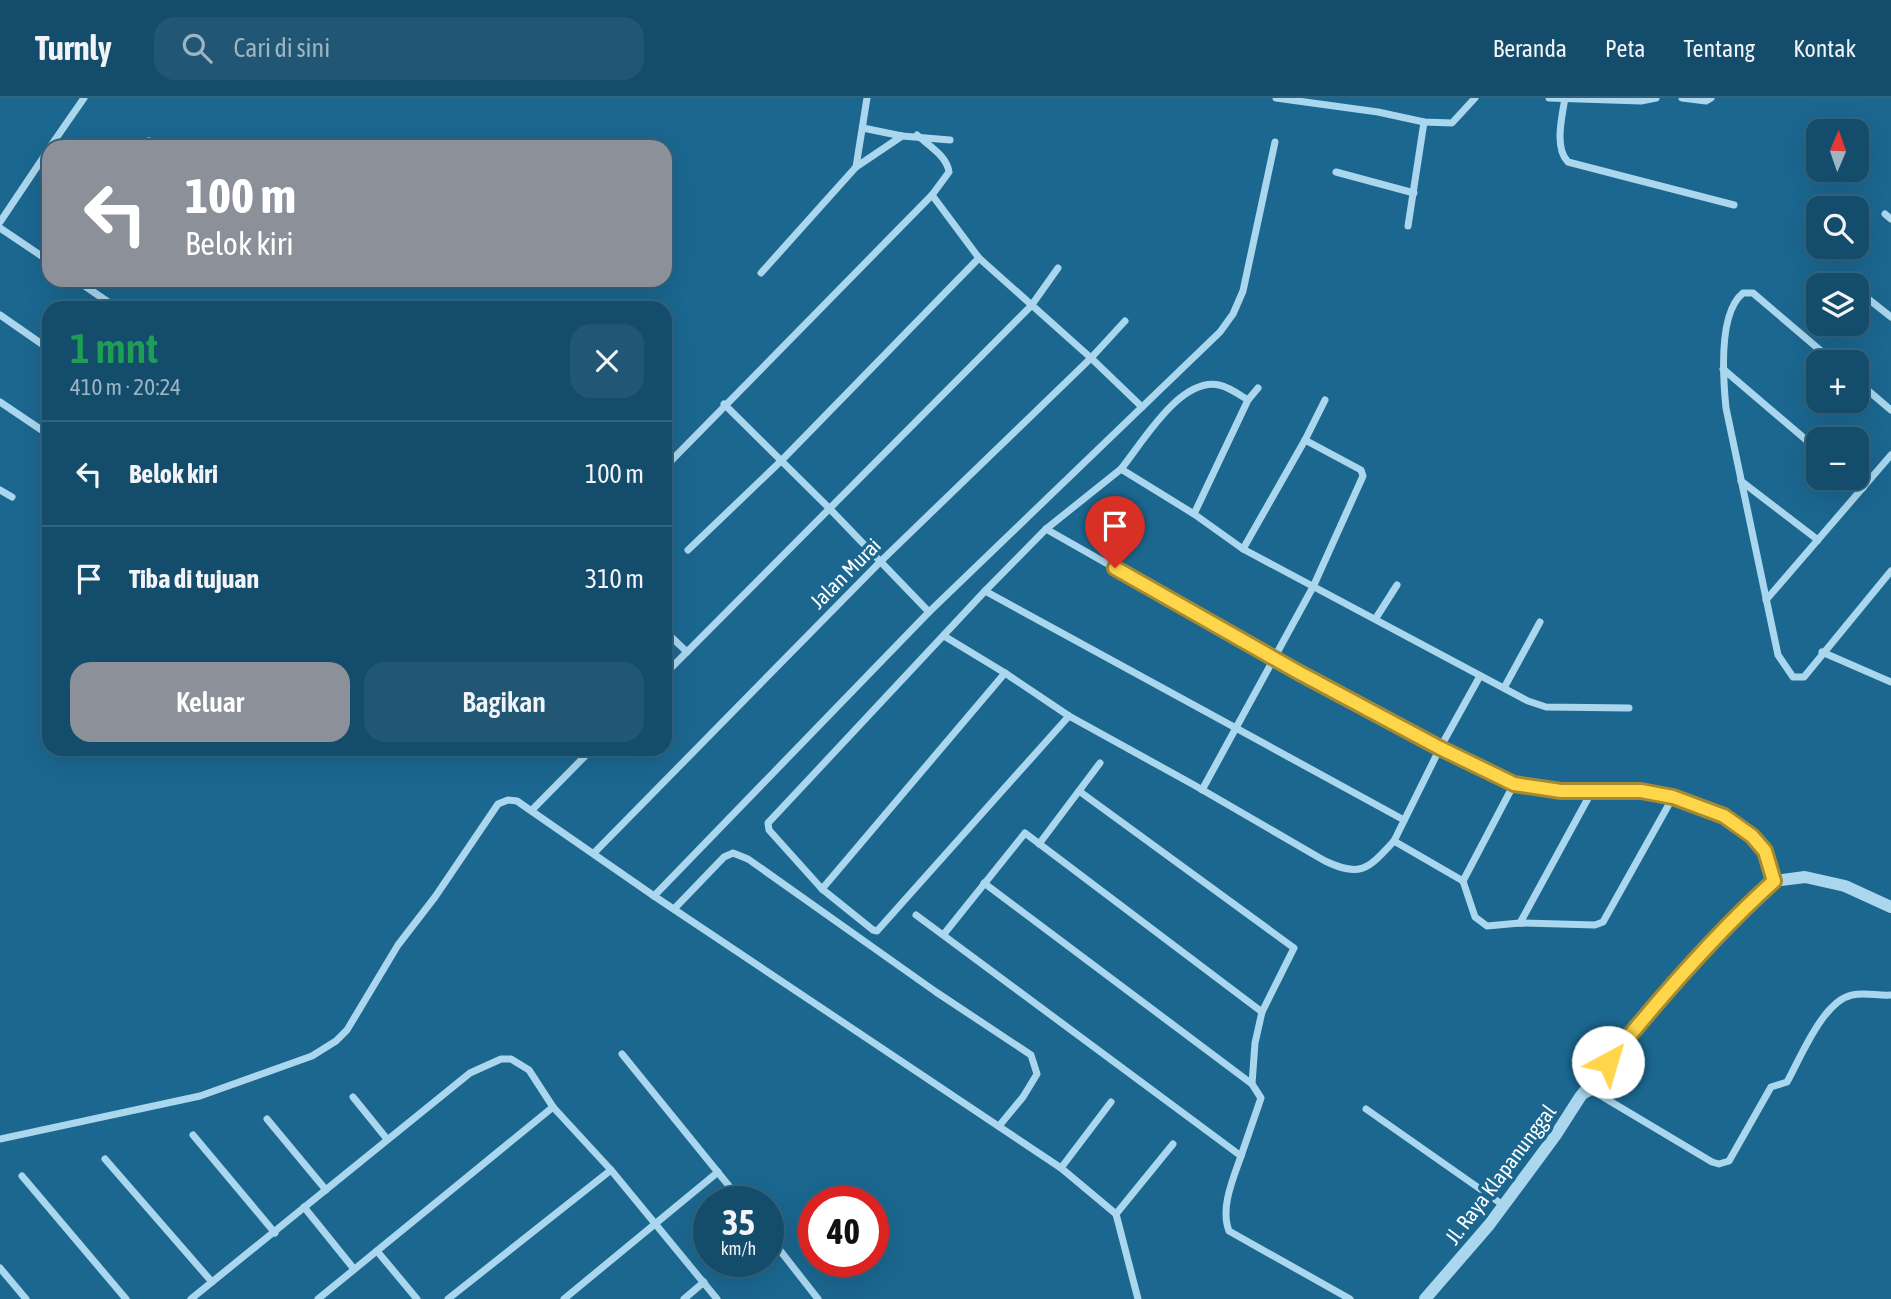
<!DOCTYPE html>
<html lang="id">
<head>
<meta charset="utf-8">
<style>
  :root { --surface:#144d6c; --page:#215774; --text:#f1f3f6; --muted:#9db4c2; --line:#33647f; --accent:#8c9099 }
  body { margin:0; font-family:"Asap Condensed",sans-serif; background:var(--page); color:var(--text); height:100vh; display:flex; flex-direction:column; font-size:26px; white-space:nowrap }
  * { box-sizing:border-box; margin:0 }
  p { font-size:23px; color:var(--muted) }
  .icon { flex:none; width:38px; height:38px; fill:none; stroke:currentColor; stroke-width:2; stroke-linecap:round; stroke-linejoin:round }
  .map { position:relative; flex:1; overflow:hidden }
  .sheet { position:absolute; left:42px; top:203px; width:630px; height:455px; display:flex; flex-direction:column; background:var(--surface); border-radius:21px; box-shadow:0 7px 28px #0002,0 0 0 2px var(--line) }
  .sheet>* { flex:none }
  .banner { position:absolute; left:42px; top:42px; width:630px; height:147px; border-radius:21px; box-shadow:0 7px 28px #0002,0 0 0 2px var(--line); background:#8c9099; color:#fff; overflow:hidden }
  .needle { width:46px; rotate:2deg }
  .buttons { position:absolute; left:1806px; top:21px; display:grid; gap:14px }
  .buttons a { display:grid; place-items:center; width:63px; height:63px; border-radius:14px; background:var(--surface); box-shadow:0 7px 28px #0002,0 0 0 2px var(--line); font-size:35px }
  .speed { position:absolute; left:693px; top:1088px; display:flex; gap:14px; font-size:35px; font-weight:700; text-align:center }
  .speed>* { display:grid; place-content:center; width:91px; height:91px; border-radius:50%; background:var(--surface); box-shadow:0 7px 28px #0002,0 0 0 2px var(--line); line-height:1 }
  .speed small { font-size:18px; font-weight:400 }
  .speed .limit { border:10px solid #d22; background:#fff; color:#111 }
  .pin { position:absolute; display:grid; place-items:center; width:60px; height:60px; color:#fff; margin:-72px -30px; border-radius:50% 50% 50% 0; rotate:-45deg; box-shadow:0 0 7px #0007 }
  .pin .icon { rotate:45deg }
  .me { position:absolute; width:77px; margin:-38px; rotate:39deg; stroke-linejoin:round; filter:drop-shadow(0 0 5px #0008) }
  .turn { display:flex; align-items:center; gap:24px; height:147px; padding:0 28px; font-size:32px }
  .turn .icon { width:91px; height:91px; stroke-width:2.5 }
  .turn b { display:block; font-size:49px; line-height:60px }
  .round { display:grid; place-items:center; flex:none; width:74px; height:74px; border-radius:21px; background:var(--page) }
  .head { display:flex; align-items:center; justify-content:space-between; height:119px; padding:0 28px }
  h1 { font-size:42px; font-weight:600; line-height:52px; color:#1e9e55 }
  .primary-button { display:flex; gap:14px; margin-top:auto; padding:14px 28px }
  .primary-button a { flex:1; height:80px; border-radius:21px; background:var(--accent); color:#fff; font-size:28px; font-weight:600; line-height:80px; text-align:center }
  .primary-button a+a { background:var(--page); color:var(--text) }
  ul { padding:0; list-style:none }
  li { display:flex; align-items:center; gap:21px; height:105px; padding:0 28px; border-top:2px solid var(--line) }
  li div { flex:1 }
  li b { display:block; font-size:26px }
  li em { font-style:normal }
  header { display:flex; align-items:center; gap:42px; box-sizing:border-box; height:98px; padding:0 35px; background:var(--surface); border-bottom:2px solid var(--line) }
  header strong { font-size:33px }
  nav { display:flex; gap:38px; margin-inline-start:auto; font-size:24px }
  .search { width:490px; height:63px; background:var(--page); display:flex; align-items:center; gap:18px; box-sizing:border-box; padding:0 24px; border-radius:21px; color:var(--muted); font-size:26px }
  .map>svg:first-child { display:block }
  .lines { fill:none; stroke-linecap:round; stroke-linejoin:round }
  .minor { stroke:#aad7ee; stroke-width:7 }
  .tertiary { stroke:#aad7ee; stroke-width:12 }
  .route-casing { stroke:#a68a30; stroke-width:18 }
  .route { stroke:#ffd54a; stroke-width:12 }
  .labels { text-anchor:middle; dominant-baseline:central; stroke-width:7; stroke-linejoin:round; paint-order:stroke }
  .street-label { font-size:21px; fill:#fff; stroke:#1b6790 }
</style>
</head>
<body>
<header>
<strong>Turnly</strong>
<div class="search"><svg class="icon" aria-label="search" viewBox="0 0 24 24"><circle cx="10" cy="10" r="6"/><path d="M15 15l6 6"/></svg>Cari di sini</div>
<nav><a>Beranda</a><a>Peta</a><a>Tentang</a><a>Kontak</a></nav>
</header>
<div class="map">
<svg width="1891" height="1201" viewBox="0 0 1891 1201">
  <rect width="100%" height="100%" fill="#1b6790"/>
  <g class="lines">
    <!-- minor -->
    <g class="minor">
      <path d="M 1276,0 L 1378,14 L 1424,24 L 1452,25 L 1475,0"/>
      <path d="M 1549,0 L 1641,3 L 1656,0"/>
      <path d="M 1565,0 C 1562,18 1554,50 1568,64 L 1734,107"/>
      <path d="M 1682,0 L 1706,3 L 1711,0"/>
      <path d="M 863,30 L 902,38 L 950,42"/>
      <path d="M 50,49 L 84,0"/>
      <path d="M 145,49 L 149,43"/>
      <path d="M 856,69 L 902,38"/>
      <path d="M 1336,74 L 1414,95"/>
      <path d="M 932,97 L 979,160 L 1091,260 L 1142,309"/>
      <path d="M 1885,116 L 1891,121"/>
      <path d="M 0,124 L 49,51"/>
      <path d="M 1408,128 L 1424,24"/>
      <path d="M 0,130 L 49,163"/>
      <path d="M 761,175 L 856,69 L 867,0"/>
      <path d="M 1840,179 L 1851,187"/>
      <path d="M 76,182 L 117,210"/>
      <path d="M 211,182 L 225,185 L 228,182"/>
      <path d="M 1857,192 L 1891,219"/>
      <path d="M 0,217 L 49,251"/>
      <path d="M 1834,264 L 1753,195 L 1743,195 C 1718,215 1723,280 1726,310 L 1778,557 L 1793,579 L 1804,579 L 1891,473"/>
      <path d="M 1723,271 L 1818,352"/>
      <path d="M 1857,283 L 1891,312"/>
      <path d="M 0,304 L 49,337"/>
      <path d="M 724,306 L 829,410 L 929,514"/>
      <path d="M 665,369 L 932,97 L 949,74 C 947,58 928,47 917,37"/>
      <path d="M 1121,371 C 1143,344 1180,279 1219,287 C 1229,289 1240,297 1248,302"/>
      <path d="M 1851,380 L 1863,390"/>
      <path d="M 1741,383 L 1818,442"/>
      <path d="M 0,392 L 12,399"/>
      <path d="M 1194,416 L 1248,302 L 1258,290"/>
      <path d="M 1046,431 L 1275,561 L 1440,650 L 1514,686 L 1561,693 L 1641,693 L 1673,699 L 1724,718 L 1752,739 L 1765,753 L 1774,783"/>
      <path d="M 1243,451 L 1305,342 L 1325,302"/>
      <path d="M 688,452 L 781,363 L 979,160"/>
      <path d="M 985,493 L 1404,722"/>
      <path d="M 1766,502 L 1891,357"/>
      <path d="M 1376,520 L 1397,487"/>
      <path d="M 665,533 L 687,554"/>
      <path d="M 944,538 L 1005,575 L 1069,618 L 1194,687 L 1325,763 C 1361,780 1368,771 1394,743 L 1463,783 L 1475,819 L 1487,828 L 1520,825 L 1595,827 L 1603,824 L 1673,699"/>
      <path d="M 1822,554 L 1891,584"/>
      <path d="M 665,576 L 1031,208 L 1058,170"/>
      <path d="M 1504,590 L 1540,524"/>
      <path d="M 1069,618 L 877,833 L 873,832 L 822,791 L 769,732 L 768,725 L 985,493 L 1046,431 L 1121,371 L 1194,416 L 1243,451 L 1528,603 L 1546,609 L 1629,610"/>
      <path d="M 1202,692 L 1313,489 L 1363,378 L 1361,372 L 1305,342"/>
      <path d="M 1079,693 L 1294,850 L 1262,914 L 1255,945 L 1252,986 L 1261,1000 L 1241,1058"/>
      <path d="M 532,712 L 592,651"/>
      <path d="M 1394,743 L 1440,650 L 1480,578"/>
      <path d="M 1039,746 L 1100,665"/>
      <path d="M 594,755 L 880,464 L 1091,260 L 1125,223"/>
      <path d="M 1463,783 L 1514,686"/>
      <path d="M 984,785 L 1252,986"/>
      <path d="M 822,791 L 1005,575"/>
      <path d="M 654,798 L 929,514 L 1220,234 L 1233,216 L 1243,193 L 1275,44"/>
      <path d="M 674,811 L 724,759 L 733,755 L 748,761 L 936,894 L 1031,957 L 1037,976 L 1023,999 L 999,1028"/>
      <path d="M 916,817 L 1241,1058 C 1233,1081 1220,1110 1229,1133 L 1350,1201"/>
      <path d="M 1520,825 L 1592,693"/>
      <path d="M 944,836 L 1025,735 L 1262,914"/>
      <path d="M 622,956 L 742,1104"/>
      <path d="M 1587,996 L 1593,993 L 1712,1064 L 1719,1066 L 1729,1063 L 1771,989 L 1787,984 C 1801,959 1823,903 1852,897 C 1865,894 1878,898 1891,897"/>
      <path d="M 353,999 L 387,1041"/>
      <path d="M 1366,1011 L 1503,1107"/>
      <path d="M 267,1021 L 326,1092"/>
      <path d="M 193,1037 L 275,1135"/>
      <path d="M 0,1041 L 200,998 L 312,958 L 336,943 L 347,932 L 398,847 L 435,799 L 498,706 L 508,702 L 517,703 L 654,798 L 1061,1070 L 1116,1116 L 1138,1201"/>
      <path d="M 105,1061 L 212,1184"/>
      <path d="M 1061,1070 L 1111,1004"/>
      <path d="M 22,1078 L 126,1201"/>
      <path d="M 304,1109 L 354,1171"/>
      <path d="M 1116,1116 L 1173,1046"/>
      <path d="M 768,1137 L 818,1201"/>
      <path d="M 377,1153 L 417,1201"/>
      <path d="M 0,1170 L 26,1201"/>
      <path d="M 191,1201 L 470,975 L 501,961 L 511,961 L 529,972 L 553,1009 L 611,1072 L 717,1201"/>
      <path d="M 318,1201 L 553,1009"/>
      <path d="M 448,1201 L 611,1072"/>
      <path d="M 564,1201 L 718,1074"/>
      <path d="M 684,1201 L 704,1184"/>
    </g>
    <!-- tertiary -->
    <path class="tertiary" d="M 1425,1201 L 1489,1127 L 1555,1038 L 1580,999 L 1636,930 L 1756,799 L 1774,783 L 1805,779 L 1845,788 L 1891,809"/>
  </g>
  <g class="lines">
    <!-- route casing -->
    <g class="route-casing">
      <path id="route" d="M 1115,470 L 1298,574 L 1440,650 L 1514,686 L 1561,693 L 1641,693 L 1673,699 L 1724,718 L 1752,738 L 1765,753 L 1774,783 C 1715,836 1658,902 1608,964"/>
    </g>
    <!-- route -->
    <use href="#route" class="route"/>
  </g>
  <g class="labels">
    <!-- street labels -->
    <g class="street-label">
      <text transform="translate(845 475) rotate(-45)">Jalan Murai</text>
      <text transform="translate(1500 1076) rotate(-53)">Jl. Raya Klapanunggal</text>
    </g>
  </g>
</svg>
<div class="buttons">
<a><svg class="needle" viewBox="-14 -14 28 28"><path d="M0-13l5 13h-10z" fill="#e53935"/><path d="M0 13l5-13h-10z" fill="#9db4c2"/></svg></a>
<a><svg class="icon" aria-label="search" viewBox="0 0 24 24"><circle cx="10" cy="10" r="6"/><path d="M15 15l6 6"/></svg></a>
<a><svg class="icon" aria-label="layers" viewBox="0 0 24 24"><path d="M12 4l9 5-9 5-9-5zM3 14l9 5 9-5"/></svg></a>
<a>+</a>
<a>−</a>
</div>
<div class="speed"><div>35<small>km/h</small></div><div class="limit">40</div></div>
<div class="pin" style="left:1115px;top:470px;background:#d93025"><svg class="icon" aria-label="arrive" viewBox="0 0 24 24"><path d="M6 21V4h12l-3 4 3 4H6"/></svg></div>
<svg class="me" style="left:1608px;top:964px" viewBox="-20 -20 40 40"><circle r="19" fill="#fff"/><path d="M0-13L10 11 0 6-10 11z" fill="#ffd54a"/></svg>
<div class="banner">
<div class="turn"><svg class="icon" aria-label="left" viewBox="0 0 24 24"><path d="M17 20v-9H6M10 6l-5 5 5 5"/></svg><div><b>100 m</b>Belok kiri</div></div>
</div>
<section class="sheet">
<div class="head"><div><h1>1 mnt</h1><p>410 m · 20:24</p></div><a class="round"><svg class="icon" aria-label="close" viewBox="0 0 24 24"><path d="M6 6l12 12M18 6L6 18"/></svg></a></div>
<ul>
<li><svg class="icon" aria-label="left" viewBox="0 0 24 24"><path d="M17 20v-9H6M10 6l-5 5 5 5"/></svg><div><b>Belok kiri</b></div><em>100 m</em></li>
<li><svg class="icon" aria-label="arrive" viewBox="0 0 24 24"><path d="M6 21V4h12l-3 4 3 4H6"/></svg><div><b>Tiba di tujuan</b></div><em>310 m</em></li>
</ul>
<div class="primary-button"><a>Keluar</a><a>Bagikan</a></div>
</section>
</div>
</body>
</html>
